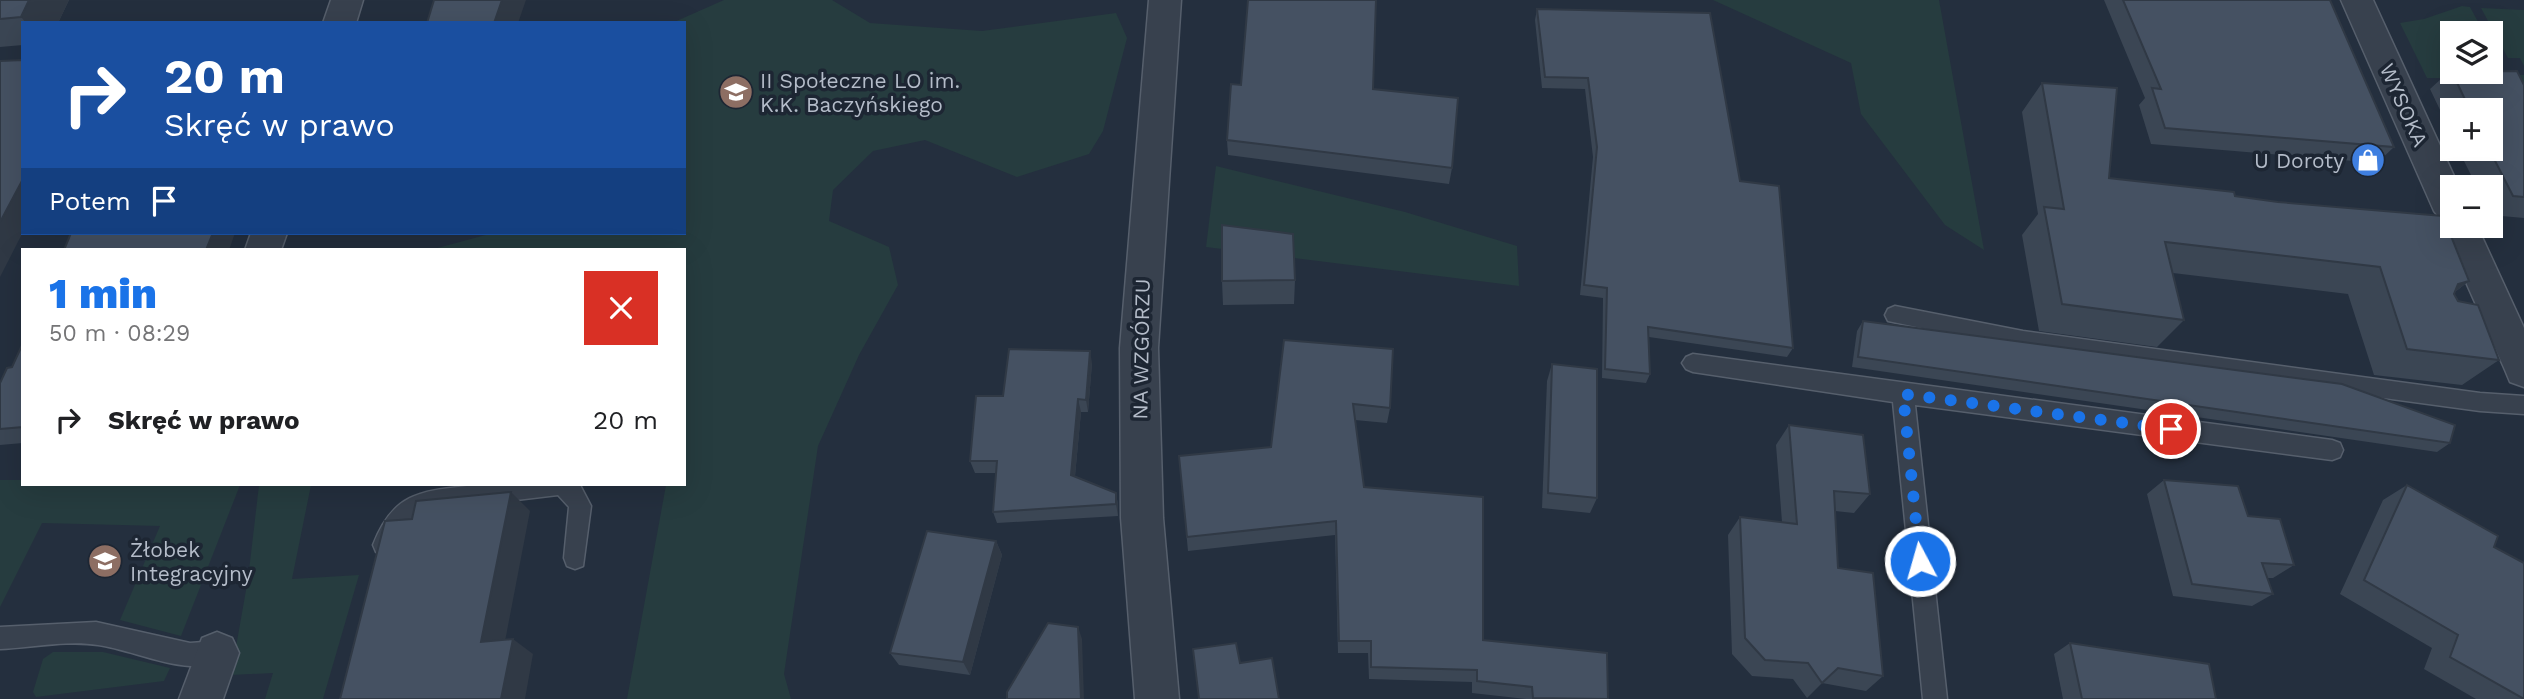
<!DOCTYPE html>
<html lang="pl">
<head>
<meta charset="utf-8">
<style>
  :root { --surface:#fff; --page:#f6f6f6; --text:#202124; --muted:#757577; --accent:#1a73e8 }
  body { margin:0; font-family:"Work Sans",sans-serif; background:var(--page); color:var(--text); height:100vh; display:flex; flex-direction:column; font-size:26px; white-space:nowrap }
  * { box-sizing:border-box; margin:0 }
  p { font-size:23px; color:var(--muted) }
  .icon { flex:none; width:38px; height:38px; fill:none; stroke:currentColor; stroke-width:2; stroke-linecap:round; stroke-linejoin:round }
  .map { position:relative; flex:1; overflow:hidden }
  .side { position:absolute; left:21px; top:248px; width:665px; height:238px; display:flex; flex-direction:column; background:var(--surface); border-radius:0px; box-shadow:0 7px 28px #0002 }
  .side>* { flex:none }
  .banner { position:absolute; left:21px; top:21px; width:665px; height:214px; border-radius:0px; box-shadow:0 7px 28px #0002; background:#1a4fa0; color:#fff; overflow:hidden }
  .fabs { position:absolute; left:2440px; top:21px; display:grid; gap:14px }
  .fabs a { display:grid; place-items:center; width:63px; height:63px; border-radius:0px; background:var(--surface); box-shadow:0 7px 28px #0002; font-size:35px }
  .pin { position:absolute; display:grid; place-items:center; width:60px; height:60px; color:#fff; margin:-30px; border:4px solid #fff; border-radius:50%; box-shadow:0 2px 7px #0007 }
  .me { position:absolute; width:77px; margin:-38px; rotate:354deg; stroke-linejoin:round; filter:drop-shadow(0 0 5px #0008) }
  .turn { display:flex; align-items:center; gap:24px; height:147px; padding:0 28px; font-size:32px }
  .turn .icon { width:91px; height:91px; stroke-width:2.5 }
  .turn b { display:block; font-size:49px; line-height:60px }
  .then { display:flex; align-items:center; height:66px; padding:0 28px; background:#0003; gap:14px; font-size:26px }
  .round { display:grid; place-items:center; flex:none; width:74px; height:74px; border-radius:0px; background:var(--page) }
  .headline { display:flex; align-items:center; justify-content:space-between; height:119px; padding:0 28px }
  h1 { font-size:42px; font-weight:800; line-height:52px; color:var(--accent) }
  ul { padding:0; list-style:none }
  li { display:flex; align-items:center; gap:21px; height:105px; padding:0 28px }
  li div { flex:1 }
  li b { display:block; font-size:26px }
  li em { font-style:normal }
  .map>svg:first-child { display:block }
  .green { fill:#263c3f }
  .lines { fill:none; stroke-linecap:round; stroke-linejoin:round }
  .service-casing { stroke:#565f6c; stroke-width:3 }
  .minor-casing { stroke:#565f6c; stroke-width:3 }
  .tertiary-casing { stroke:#565f6c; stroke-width:3 }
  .service { fill:#38414e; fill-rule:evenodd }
  .minor { fill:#38414e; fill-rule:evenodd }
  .tertiary { fill:#38414e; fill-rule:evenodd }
  .wall { fill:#3b4654 }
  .shaded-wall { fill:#303945 }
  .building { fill:#455162; stroke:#303945; stroke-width:2 }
  .route { stroke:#1a73e8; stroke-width:12; stroke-dasharray:0 21.6 }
  .labels { text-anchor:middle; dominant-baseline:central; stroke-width:7; stroke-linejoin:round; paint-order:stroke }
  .poi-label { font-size:21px; fill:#b4bcc9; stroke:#1d2633; text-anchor:start }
  .street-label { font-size:21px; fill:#b4bcc9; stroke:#1d2633 }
</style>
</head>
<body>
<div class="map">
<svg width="2524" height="699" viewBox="0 0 2524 699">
  <rect width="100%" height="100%" fill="#242f3e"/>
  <!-- green -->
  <g class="green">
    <path d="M 724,0 L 832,0 L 870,23 L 982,31 L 1116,13 L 1127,38 L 1103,131 L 1089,154 L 1017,177 L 925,140 L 873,151 L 833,190 L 829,221 L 889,247 L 898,285 L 859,355 L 818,446 L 784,674 L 791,699 L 627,699 L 666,485 L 684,485 L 684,250 L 430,250 L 493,233 L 684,233 L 684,23 L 672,23 Z"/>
    <path d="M 1713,0 L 1939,0 L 1984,250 L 1945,225 L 1861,114 L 1851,63 Z"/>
    <path d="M 2462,6 L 2470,7 L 2484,33 L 2452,33 L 2452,72 L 2490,72 L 2490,45 L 2505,74 L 2524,75 L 2524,82 L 2499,78 L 2427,78 L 2400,23 L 2424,19 Z"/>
    <path d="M 2481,8 L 2524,10 L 2524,66 L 2520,58 L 2508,58 Z"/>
    <path d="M 1216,166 L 1405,212 L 1517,246 L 1519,286 L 1206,247 Z"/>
    <path d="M 0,480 L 23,480 L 23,485 L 240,485 L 181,636 L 120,620 L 160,526 L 42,523 L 0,607 Z"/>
    <path d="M 259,485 L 311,485 L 292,579 L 359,575 L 323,699 L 265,699 L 273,673 L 231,675 L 248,579 Z"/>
    <path d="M 53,652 L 103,652 L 170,668 L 164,681 L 36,697 L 33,692 L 43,659 Z"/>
  </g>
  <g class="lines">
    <!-- service casing -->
    <g class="service-casing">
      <g id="service">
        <path d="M 1895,306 L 2023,331 L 2480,393 L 2524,396 L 2524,414 L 2480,411 L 2023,349 L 1888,321 L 1885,315 L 1888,309 Z"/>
        <path d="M 1693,354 L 2332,440 L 2340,443 L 2343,450 L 2340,457 L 2332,460 L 1915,405 L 1947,699 L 1923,699 L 1893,402 L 1693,372 L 1686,369 L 1682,363 L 1686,357 Z"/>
        <path d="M 476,485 L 580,485 L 591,506 L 583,566 L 575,569 L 567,566 L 564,558 L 569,507 L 558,495 L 427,511 L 407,525 L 392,552 L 384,556 L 376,552 L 373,545 C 394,490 424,491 476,485 Z"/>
        <path d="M 96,622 L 190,643 L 217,641 L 225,645 L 229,653 L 225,661 C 185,677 139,651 98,645 C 67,640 31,648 0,649 L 0,627 Z"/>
      </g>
    </g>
    <!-- minor casing -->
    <g class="minor-casing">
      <g id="minor">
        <path d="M 331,0 L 363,0 L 356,23 L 323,23 Z"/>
        <path d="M 1149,0 L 1181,0 L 1158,348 L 1163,518 L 1179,699 L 1135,699 L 1121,518 L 1120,348 Z"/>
        <path d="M 251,233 L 287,233 L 281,250 L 245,250 Z"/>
        <path d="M 217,632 L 232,638 L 239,653 L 223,699 L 179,699 L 202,638 Z"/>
      </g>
    </g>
    <!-- tertiary casing -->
    <g class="tertiary-casing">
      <path id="tertiary" d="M 2341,0 L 2373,0 L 2459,187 L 2452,187 L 2452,226 L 2477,226 L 2524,328 L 2524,387 L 2510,382 L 2505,370 L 2441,226 L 2443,222 L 2434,211 Z"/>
    </g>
    <!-- service -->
    <use href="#service" class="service"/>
    <!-- minor -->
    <use href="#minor" class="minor"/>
    <!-- tertiary -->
    <use href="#tertiary" class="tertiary"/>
  </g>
  <!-- wall -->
  <g class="wall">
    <path d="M 0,0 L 69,0 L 58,23 L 23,23 L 23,45 L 0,47 Z"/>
    <path d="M 2104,0 L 2330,0 L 2394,147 L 2377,163 L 2151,144 L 2139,105 L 2145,98 Z"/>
    <path d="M 1537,9 L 1740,181 L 1793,348 L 1787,357 L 1649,337 L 1650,374 L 1646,383 L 1602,378 L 1603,298 L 1580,295 L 1593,157 L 1585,89 L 1542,88 L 1535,20 Z"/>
    <path d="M 2451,70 L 2524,85 L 2524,218 L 2490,215 L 2490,187 L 2477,187 L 2458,149 L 2490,149 L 2490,110 L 2452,110 L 2452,135 L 2430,89 Z"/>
    <path d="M 2042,83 L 2109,178 L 2235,196 L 2469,281 L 2455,292 L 2454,294 L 2499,360 L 2462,385 L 2374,375 L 2348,294 L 2173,273 L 2184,320 L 2157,347 L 2039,331 L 2022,235 L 2038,214 L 2022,112 Z"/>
    <path d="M 1241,85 L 1373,89 L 1452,168 L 1449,184 L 1228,155 L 1227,140 Z"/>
    <path d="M 1295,280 L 1294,304 L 1223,305 L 1222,281 Z"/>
    <path d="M 1863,321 L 2450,443 L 2437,452 L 1852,367 L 1857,331 Z"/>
    <path d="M 1284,340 L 1390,408 L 1387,423 L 1355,420 L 1364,487 L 1483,640 L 1608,699 L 1526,699 L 1472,693 L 1472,682 L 1369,679 L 1368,653 L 1338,653 L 1335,535 L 1188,551 L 1179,456 L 1271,447 Z"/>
    <path d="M 23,343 L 23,443 L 0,445 L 0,383 L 12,367 Z"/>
    <path d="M 1092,363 L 1088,412 L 1081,412 L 1075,476 L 1116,493 L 1118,505 L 1118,516 L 997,523 L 993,512 L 996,473 L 975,473 L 970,461 L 1003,396 Z"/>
    <path d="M 1552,364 L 1597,498 L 1590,513 L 1542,508 L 1547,381 Z"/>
    <path d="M 1789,425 L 1870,494 L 1854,513 L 1835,511 L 1838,568 L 1883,676 L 1866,691 L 1822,683 L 1807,698 L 1793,679 L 1752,676 L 1732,654 L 1728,535 L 1740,517 L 1782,522 L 1776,445 Z"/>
    <path d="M 2164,480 L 2248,516 L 2294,565 L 2273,578 L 2267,578 L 2273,594 L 2252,606 L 2173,596 L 2147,494 Z"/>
    <path d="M 2407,485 L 2494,547 L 2524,699 L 2476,699 L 2424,669 L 2432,648 L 2340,594 L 2383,500 Z"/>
    <path d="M 996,541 L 1002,555 L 970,675 L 899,665 L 890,653 Z"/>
    <path d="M 2070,643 L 2216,699 L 2063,699 L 2054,654 Z"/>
  </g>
  <!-- shaded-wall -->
  <g class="shaded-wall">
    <path d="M 29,0 L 69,0 L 58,23 L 26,23 L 21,17 Z"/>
    <path d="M 502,0 L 526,0 L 518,23 L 494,23 Z"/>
    <path d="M 23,179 L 23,232 L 0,277 L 0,222 Z"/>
    <path d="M 213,233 L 235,233 L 229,250 L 206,250 Z"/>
    <path d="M 2469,281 L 2434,308 L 2458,284 Z"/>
    <path d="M 1090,351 L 1092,363 L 1088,412 L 1086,400 Z"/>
    <path d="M 1078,399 L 1081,412 L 1074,486 L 1071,475 Z"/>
    <path d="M 511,492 L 530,511 L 502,657 L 481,642 Z"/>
    <path d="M 1116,493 L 1118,505 L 1118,516 L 1116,504 Z"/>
    <path d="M 996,541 L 1002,555 L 970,675 L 963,662 Z"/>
    <path d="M 1078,627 L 1082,639 L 1084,699 L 1081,699 Z"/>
    <path d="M 513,639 L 533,654 L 525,699 L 501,699 Z"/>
  </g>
  <!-- building -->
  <g class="building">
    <path d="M 0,0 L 29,0 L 21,17 L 0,19 Z"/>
    <path d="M 434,0 L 502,0 L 494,23 L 427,23 Z"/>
    <path d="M 1248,0 L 1376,0 L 1373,89 L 1458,98 L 1452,168 L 1227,140 L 1231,84 L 1241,85 Z"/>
    <path d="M 2123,0 L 2330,0 L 2394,147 L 2165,128 L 2152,88 L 2161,89 Z"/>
    <path d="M 1537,9 L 1710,13 L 1740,181 L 1779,186 L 1793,348 L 1648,327 L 1650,374 L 1605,369 L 1607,288 L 1584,285 L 1597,147 L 1588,78 L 1545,77 Z"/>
    <path d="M 23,60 L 23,179 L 0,222 L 0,61 Z"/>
    <path d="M 2451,70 L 2452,70 L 2452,72 L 2517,71 L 2524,85 L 2524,197 L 2513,196 L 2489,149 L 2490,149 L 2490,110 L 2470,110 Z"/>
    <path d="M 2042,83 L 2117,88 L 2109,178 L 2234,192 L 2235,196 L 2278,202 L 2443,216 L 2469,281 L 2458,284 L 2454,294 L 2458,301 L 2478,305 L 2499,360 L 2407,349 L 2380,267 L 2165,242 L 2184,320 L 2062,304 L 2044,207 L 2064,209 Z"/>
    <path d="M 1222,225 L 1293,234 L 1295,280 L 1222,281 Z"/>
    <path d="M 71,233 L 213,233 L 206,250 L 64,250 Z"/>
    <path d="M 1863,321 L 2342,384 L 2455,425 L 2450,443 L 1858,357 Z"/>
    <path d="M 1284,340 L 1393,349 L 1390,408 L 1353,404 L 1364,487 L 1483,497 L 1483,640 L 1607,653 L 1608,699 L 1533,698 L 1532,687 L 1477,681 L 1477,670 L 1371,667 L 1371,641 L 1339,641 L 1336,521 L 1187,537 L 1179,456 L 1271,447 Z"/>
    <path d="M 23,343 L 23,427 L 0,429 L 0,383 L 7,368 L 12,367 Z"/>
    <path d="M 1009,349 L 1090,351 L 1086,400 L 1078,399 L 1071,475 L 1116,493 L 1116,504 L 993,512 L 997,461 L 970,461 L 976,396 L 1003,396 Z"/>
    <path d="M 1552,364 L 1597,369 L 1597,498 L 1548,493 Z"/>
    <path d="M 1789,425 L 1863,435 L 1870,494 L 1834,491 L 1838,568 L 1873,573 L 1883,676 L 1838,668 L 1822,683 L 1808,663 L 1765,660 L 1745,638 L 1740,517 L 1797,524 Z"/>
    <path d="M 2164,480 L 2238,486 L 2248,516 L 2280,519 L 2294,565 L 2262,563 L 2273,594 L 2192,584 Z"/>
    <path d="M 2407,485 L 2498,536 L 2494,547 L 2524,563 L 2524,699 L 2450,657 L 2458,635 L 2364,580 Z"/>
    <path d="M 511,492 L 481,642 L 513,639 L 501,699 L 340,699 L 385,521 L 412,519 L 416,501 Z"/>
    <path d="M 927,531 L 996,541 L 963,662 L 890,653 Z"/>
    <path d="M 1048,623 L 1078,627 L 1081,699 L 1007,699 L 1007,692 Z"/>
    <path d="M 1236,643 L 1240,663 L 1272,658 L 1279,699 L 1199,699 L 1193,649 Z"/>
    <path d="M 2070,643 L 2209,664 L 2216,699 L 2082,699 Z"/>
  </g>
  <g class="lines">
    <!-- route -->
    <path class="route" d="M 1920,561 L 1903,394 L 2171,429"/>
  </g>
  <!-- icons -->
  <defs>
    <g id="school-disc" transform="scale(1.75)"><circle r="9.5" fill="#8d6e63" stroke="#1d2633"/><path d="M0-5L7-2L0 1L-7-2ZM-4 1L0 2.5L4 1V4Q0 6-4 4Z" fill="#fff"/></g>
    <g id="shop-disc" transform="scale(1.75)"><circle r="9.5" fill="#3f7fe0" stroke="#1d2633"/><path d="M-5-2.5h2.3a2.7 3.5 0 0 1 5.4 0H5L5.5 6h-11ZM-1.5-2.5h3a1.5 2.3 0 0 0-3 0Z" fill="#fff"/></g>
  </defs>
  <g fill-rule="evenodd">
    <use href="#school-disc" x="736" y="92"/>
    <use href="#shop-disc" x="2368" y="160"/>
    <use href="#school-disc" x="105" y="561"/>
  </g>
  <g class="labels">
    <!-- poi labels -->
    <g class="poi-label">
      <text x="760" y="80">II Społeczne LO im.<tspan x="760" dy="24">K.K. Baczyńskiego</tspan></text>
      <text x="2344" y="160" text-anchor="end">U Doroty</text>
      <text x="130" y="549">Żłobek<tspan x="130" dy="24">Integracyjny</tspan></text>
    </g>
    <!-- street labels -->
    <g class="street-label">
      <text transform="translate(2404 105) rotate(66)">WYSOKA</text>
      <text transform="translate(1141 349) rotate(-89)">NA WZGÓRZU</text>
    </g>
  </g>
</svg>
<div class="fabs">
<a><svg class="icon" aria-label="layers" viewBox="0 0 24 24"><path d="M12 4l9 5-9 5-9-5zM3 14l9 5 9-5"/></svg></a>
<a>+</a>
<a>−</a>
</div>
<div class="pin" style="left:2171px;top:429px;background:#d93025"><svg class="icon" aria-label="arrive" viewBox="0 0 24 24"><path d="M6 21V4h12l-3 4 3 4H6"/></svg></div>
<svg class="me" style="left:1920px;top:561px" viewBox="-20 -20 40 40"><circle r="17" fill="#1a73e8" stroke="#fff" stroke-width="3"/><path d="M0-11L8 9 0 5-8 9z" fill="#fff"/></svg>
<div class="banner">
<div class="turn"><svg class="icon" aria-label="right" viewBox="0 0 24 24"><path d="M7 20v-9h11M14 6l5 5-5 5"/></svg><div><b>20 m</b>Skręć w prawo</div></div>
<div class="then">Potem<svg class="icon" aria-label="arrive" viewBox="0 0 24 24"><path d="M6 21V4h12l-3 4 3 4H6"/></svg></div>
</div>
<section class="side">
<div class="headline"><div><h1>1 min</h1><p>50 m · 08:29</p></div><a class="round" style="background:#d93025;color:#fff"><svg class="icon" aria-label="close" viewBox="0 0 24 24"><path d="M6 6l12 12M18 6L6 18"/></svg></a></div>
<ul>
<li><svg class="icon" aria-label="right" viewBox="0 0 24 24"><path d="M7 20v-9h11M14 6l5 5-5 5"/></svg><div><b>Skręć w prawo</b></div><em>20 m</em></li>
</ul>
</section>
</div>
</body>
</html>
